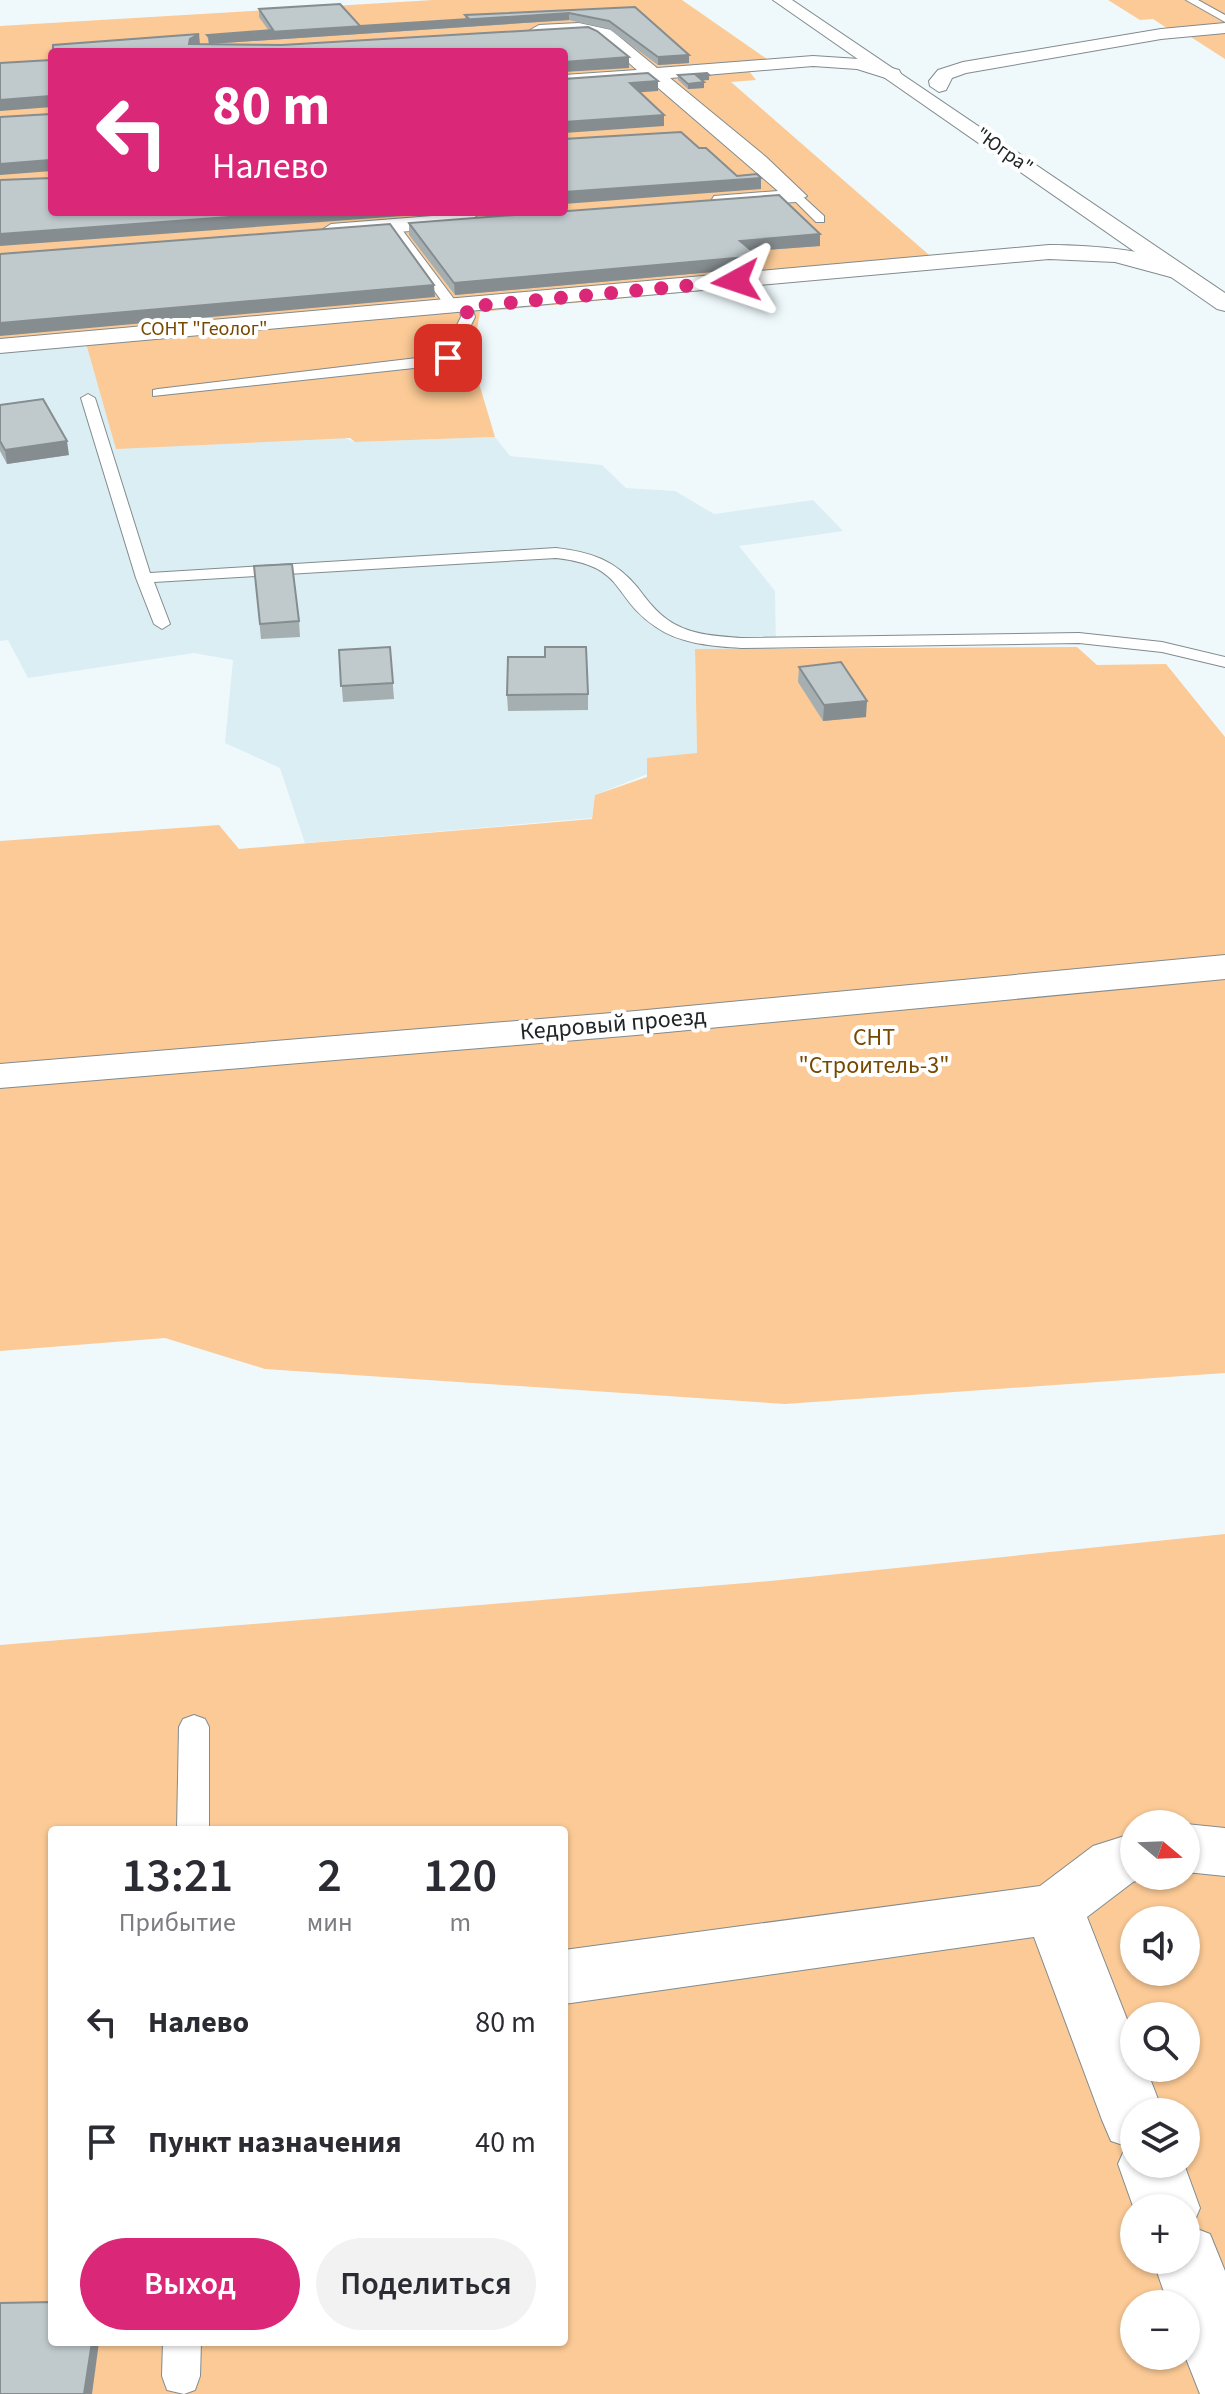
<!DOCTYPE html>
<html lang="ru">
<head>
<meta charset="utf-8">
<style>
  :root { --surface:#fff; --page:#f2f2f3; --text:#2b2b33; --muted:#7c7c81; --accent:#db2777 }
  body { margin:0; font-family:"Source Sans 3",sans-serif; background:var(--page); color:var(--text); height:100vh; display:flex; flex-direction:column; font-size:30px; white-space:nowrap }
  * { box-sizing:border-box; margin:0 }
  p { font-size:26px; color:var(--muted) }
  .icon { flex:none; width:44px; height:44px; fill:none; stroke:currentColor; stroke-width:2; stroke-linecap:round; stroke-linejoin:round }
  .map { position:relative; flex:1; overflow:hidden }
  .drawer { position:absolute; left:48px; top:1826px; width:520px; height:520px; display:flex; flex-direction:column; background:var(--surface); border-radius:8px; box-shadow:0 2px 6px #0004 }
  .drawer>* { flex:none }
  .hud { position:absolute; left:48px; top:48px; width:520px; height:168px; border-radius:8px; box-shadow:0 2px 6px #0004; background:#db2777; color:#fff; overflow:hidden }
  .needle { width:52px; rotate:109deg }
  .tools { position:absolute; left:1120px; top:1810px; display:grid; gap:16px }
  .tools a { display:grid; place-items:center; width:80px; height:80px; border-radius:50%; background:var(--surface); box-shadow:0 2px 6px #0004; font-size:40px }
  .pin { position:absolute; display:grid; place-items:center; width:68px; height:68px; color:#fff; margin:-34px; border-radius:16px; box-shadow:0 4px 12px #0006 }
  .me { position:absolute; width:88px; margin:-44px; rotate:265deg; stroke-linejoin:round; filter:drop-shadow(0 0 6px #0008) }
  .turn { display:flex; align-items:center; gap:28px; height:168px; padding:0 32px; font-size:36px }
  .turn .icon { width:104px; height:104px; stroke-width:2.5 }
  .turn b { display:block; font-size:56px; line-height:68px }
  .eta { display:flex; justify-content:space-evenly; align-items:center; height:136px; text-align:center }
  .eta b { font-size:48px; font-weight:600; line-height:56px }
  .button { display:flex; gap:16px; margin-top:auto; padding:16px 32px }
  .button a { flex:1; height:92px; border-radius:48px; background:var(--accent); color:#fff; font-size:32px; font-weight:600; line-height:92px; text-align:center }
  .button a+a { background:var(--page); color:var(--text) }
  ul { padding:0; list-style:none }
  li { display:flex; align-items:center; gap:24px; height:120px; padding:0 32px }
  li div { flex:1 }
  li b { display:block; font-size:30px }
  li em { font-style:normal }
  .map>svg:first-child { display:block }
  .built { fill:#dbeef3 }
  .green { fill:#fbca96; fill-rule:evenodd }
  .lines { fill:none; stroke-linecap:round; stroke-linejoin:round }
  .service-casing { stroke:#828b8d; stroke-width:2 }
  .minor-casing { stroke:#828b8d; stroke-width:2 }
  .trunk-casing { stroke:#828b8d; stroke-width:2 }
  .service { fill:#fff; fill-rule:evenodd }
  .minor { fill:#fff; fill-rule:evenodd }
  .trunk { fill:#fff; fill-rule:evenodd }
  .wall { fill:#a5aeb0 }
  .shaded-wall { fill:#868d90 }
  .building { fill:#c0cacd; stroke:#868d90; stroke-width:2 }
  .route { stroke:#db2777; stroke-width:14; stroke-dasharray:0 25.2 }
  .labels { text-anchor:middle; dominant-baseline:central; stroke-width:8; stroke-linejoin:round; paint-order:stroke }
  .far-street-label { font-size:20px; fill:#212526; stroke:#fff }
  .far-park-label { font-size:20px; fill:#774800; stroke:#fff }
  .street-label { font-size:24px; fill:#212526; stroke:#fff }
  .park-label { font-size:24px; fill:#774800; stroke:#fff }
</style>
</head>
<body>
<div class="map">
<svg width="1225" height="2394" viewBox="0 0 1225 2394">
  <rect width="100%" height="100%" fill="#eff9fc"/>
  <!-- built -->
  <path class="built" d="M 84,336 L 355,442 L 495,437 L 510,456 L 602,465 L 626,488 L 675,491 L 714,514 L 813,500 L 843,531 L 739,546 L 775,591 L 776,649 L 695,649 L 697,754 L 595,795 L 592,818 L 305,843 L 280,768 L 225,743 L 233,660 L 194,653 L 28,678 L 8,640 L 0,641 L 0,341 Z"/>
  <!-- green -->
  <g class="green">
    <path d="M 433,0 L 682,0 L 780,68 L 749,71 L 756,80 L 731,82 L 944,268 L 480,312 L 472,360 L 495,437 L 355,442 L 350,438 L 116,449 L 84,336 L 0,341 L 0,26 ZM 52,52 L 564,52 L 564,212 L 52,212 Z"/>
    <path d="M 1108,0 L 1225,0 L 1225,59 L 1180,30 L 1170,30 L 1153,19 L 1140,20 Z"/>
    <path d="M 1077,647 L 1097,665 L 1166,664 L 1225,737 L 1225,1373 L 785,1404 L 265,1369 L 165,1338 L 0,1351 L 0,841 L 219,825 L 239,849 L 592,819 L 595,795 L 647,777 L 647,758 L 697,753 L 695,649 Z"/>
    <path d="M 1225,1534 L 1225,2394 L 0,2394 L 0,1645 L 770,1581 ZM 1134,1824 L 1186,1824 L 1186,1876 L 1134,1876 ZM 52,1830 L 564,1830 L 564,2342 L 52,2342 ZM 1134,1920 L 1186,1920 L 1186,1972 L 1134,1972 ZM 1134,2016 L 1186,2016 L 1186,2068 L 1134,2068 ZM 1134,2112 L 1186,2112 L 1186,2164 L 1134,2164 ZM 1134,2208 L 1186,2208 L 1186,2260 L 1134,2260 ZM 1134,2304 L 1186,2304 L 1186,2356 L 1134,2356 Z"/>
  </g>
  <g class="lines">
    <!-- service casing -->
    <g class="service-casing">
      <g id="service">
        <path d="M 1186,0 L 1198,0 L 1225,15 L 1225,22 Z"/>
        <path d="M 792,194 L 800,194 L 824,216 L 824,222 L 816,222 L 792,198 Z"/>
        <path d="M 389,223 L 397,223 L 460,307 L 466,303 L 472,307 L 475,317 L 453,361 L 442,365 L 153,396 L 153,390 L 158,389 L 442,355 L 461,317 L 460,309 L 449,311 L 389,229 Z"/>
        <path d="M 88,394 L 95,398 L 150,573 L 556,548 C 591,552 615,560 638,588 C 647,600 656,612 668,620 C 689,635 716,636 741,638 L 1079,633 L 1162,642 L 1225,657 L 1225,667 L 1162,652 L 1079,643 L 741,648 C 713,646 680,644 656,627 C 610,596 627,566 556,558 L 154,582 L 170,624 L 162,629 L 154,624 L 136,578 L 81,398 Z"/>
        <path d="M 194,1715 L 205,1719 L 209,1727 L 209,1830 L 177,1830 L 179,1727 L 183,1719 Z"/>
        <path d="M 163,2342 L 201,2342 L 200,2376 L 195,2390 L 184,2394 L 167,2390 L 162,2376 Z"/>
      </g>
    </g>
    <!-- minor casing -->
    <g class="minor-casing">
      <g id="minor">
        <path d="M 579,23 L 611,30 L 657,68 L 813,56 L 859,59 L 899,70 L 901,74 L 892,80 L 857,69 L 813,66 L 670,78 L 766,157 L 807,196 L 796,202 L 722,207 L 714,206 L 711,201 L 714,196 L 778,191 L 649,80 L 564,87 L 564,75 L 637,70 C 625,60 611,44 598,38 C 578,29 545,44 530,30 L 539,25 Z"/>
        <path d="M 1225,23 L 1225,33 L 1161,39 L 966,73 L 952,78 L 946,90 L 939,92 L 930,86 L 929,81 L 938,70 L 963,62 L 1161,29 Z"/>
        <path d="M 470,213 L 481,220 L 478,225 L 331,238 L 320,231 L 331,224 Z"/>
        <path d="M 1049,245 C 1078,245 1172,249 1189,272 L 1186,277 L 1178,279 L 1115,262 L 1049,259 L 0,353 L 0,339 Z"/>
        <path d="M 1225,955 L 1225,979 L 636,1035 L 0,1088 L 0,1064 L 636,1011 Z"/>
        <path d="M 1185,1824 L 1186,1824 L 1225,1828 L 1225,1876 L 1186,1872 Z"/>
        <path d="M 1134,1833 L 1134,1876 L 1150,1876 L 1133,1882 L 1087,1917 L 1134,2037 L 1134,2068 L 1146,2068 L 1163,2112 L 1134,2112 L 1134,2164 L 1184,2164 L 1200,2208 L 1192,2227 L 1210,2234 L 1225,2271 L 1225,2394 L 1200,2394 L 1185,2356 L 1186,2304 L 1168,2304 L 1153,2260 L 1186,2260 L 1186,2208 L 1134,2209 L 1118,2164 L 1126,2146 L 1111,2141 L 1102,2120 L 1034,1937 L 564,2004 L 564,1950 L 1040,1886 L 1093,1846 Z"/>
      </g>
    </g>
    <!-- trunk casing -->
    <g class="trunk-casing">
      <path id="trunk" d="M 773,0 L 792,0 L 1225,293 L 1225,311 L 1217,309 Z"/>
    </g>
    <!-- service -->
    <use href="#service" class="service"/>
    <!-- minor -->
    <use href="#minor" class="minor"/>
    <!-- trunk -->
    <use href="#trunk" class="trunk"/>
  </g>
  <!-- wall -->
  <g class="wall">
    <path d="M 635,7 L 689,55 L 689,63 L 658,65 L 609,29 L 569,20 L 209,44 L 207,35 L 269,31 L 259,17 L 259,9 L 360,26 L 465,19 L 465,15 Z"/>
    <path d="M 678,75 L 709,75 L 709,80 L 702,80 L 704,82 L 704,88 L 688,89 L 678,80 Z"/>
    <path d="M 409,223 L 820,246 L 752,251 L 758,256 L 757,268 L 455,295 L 409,235 Z"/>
    <path d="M 0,405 L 69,455 L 7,464 L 0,451 Z"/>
    <path d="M 254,566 L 299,621 L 300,637 L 261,639 Z"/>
    <path d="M 390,647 L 394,699 L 343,702 L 339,650 Z"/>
    <path d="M 799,667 L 866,717 L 823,721 L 798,682 Z"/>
    <path d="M 588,694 L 588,710 L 508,711 L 507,695 Z"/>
  </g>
  <!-- shaded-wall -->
  <g class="shaded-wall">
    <path d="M 569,13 L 569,20 L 209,44 L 208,36 Z"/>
    <path d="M 199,34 L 200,44 L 189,44 L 190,39 Z"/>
    <path d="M 689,55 L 689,63 L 658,65 L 658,57 Z"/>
    <path d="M 629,57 L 629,68 L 564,72 L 564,62 Z"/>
    <path d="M 696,75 L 709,75 L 709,80 L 696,81 Z"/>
    <path d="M 658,81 L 658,91 L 630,93 L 630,83 Z"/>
    <path d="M 704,82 L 704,88 L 688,89 L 688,84 Z"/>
    <path d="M 50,96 L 52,107 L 0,111 L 0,100 Z"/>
    <path d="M 664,115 L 664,126 L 564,133 L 564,122 Z"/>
    <path d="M 50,160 L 52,171 L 0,175 L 0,164 Z"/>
    <path d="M 761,178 L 761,189 L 564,204 L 564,192 Z"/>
    <path d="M 297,212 L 456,212 L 0,246 L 0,234 Z"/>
    <path d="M 820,234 L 820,246 L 740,252 L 740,241 Z"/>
    <path d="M 758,256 L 757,268 L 455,295 L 454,283 Z"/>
    <path d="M 434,285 L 435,297 L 0,336 L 0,323 Z"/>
    <path d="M 67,441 L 69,455 L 7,464 L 5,450 Z"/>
    <path d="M 867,701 L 866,717 L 823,721 L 824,705 Z"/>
    <path d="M 92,2342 L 99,2342 L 92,2394 L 84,2394 Z"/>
  </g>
  <!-- building -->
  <g class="building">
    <path d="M 340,4 L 360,26 L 469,19 L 465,15 L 635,7 L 689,55 L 658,57 L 609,21 L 569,13 L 208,36 L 207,35 L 273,30 L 259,9 Z"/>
    <path d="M 588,27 L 597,31 L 629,57 L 564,62 L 564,52 L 53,52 L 53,45 L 199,34 L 190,39 L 189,44 L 282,45 Z"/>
    <path d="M 52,59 L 52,98 L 50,96 L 0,100 L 0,63 L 51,60 Z"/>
    <path d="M 648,73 L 658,81 L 630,83 L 664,115 L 564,122 L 564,79 Z"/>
    <path d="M 707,73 L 709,75 L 696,75 L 704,82 L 688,84 L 678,75 Z"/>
    <path d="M 52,108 L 52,161 L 50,160 L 0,164 L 0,117 L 51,114 Z"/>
    <path d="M 681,132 L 699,148 L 706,148 L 737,176 L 757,174 L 761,178 L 564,192 L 564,139 Z"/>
    <path d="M 52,171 L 52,212 L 297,212 L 0,234 L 0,180 L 51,178 Z"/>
    <path d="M 779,195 L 820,234 L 740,241 L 758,256 L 454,283 L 409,223 Z"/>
    <path d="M 390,224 L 434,285 L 0,323 L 0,254 Z"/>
    <path d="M 43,399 L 67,441 L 5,450 L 0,441 L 0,405 Z"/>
    <path d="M 292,564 L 299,621 L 260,624 L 254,566 Z"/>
    <path d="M 390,647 L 393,683 L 341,686 L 339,650 Z"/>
    <path d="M 545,647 L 586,647 L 588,694 L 507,695 L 508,657 L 545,657 Z"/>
    <path d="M 841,662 L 867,701 L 824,705 L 799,667 Z"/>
    <path d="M 52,2302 L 52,2342 L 92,2342 L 84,2394 L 0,2394 L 0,2303 Z"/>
  </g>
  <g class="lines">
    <!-- route -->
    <path class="route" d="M 448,358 L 468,317 L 466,307 L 736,281"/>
  </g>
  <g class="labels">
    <!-- far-street labels -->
    <g class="far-street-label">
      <text transform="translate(1004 151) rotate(35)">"Югра"</text>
    </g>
    <!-- far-park labels -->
    <g class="far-park-label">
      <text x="204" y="329">СОНТ "Геолог"</text>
    </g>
    <!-- street labels -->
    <g class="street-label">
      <text transform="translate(613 1024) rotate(-5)">Кедровый проезд</text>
    </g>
    <!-- park labels -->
    <g class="park-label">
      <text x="874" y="1037">СНТ<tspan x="874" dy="28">"Строитель-3"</tspan></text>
    </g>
  </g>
</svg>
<div class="tools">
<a><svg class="needle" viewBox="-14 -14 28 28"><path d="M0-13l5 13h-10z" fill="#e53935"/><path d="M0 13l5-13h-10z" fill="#7c7c81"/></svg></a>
<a><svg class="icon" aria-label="sound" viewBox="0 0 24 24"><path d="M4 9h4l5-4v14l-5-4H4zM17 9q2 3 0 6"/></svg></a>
<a><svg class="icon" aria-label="search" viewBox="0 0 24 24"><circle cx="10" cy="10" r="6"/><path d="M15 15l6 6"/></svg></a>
<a><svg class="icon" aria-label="layers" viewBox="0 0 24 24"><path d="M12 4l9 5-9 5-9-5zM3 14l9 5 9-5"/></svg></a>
<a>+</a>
<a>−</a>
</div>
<div class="pin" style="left:448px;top:358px;background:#d93025"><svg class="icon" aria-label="arrive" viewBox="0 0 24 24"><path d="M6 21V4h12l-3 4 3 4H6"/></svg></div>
<svg class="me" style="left:736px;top:281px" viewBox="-20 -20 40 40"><path d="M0-17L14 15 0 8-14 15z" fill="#db2777" stroke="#fff" stroke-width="4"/></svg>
<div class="hud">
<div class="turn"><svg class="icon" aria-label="left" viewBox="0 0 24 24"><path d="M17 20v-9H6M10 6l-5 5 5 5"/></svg><div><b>80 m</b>Налево</div></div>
</div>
<section class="drawer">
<div class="eta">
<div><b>13:21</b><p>Прибытие</p></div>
<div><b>2</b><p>мин</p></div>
<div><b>120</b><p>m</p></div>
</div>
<ul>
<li><svg class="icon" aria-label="left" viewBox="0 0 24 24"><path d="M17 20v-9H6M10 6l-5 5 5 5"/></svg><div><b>Налево</b></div><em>80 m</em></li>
<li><svg class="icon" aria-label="arrive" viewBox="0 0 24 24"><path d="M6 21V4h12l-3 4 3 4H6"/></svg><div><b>Пункт назначения</b></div><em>40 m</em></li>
</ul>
<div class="button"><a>Выход</a><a>Поделиться</a></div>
</section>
</div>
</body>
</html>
